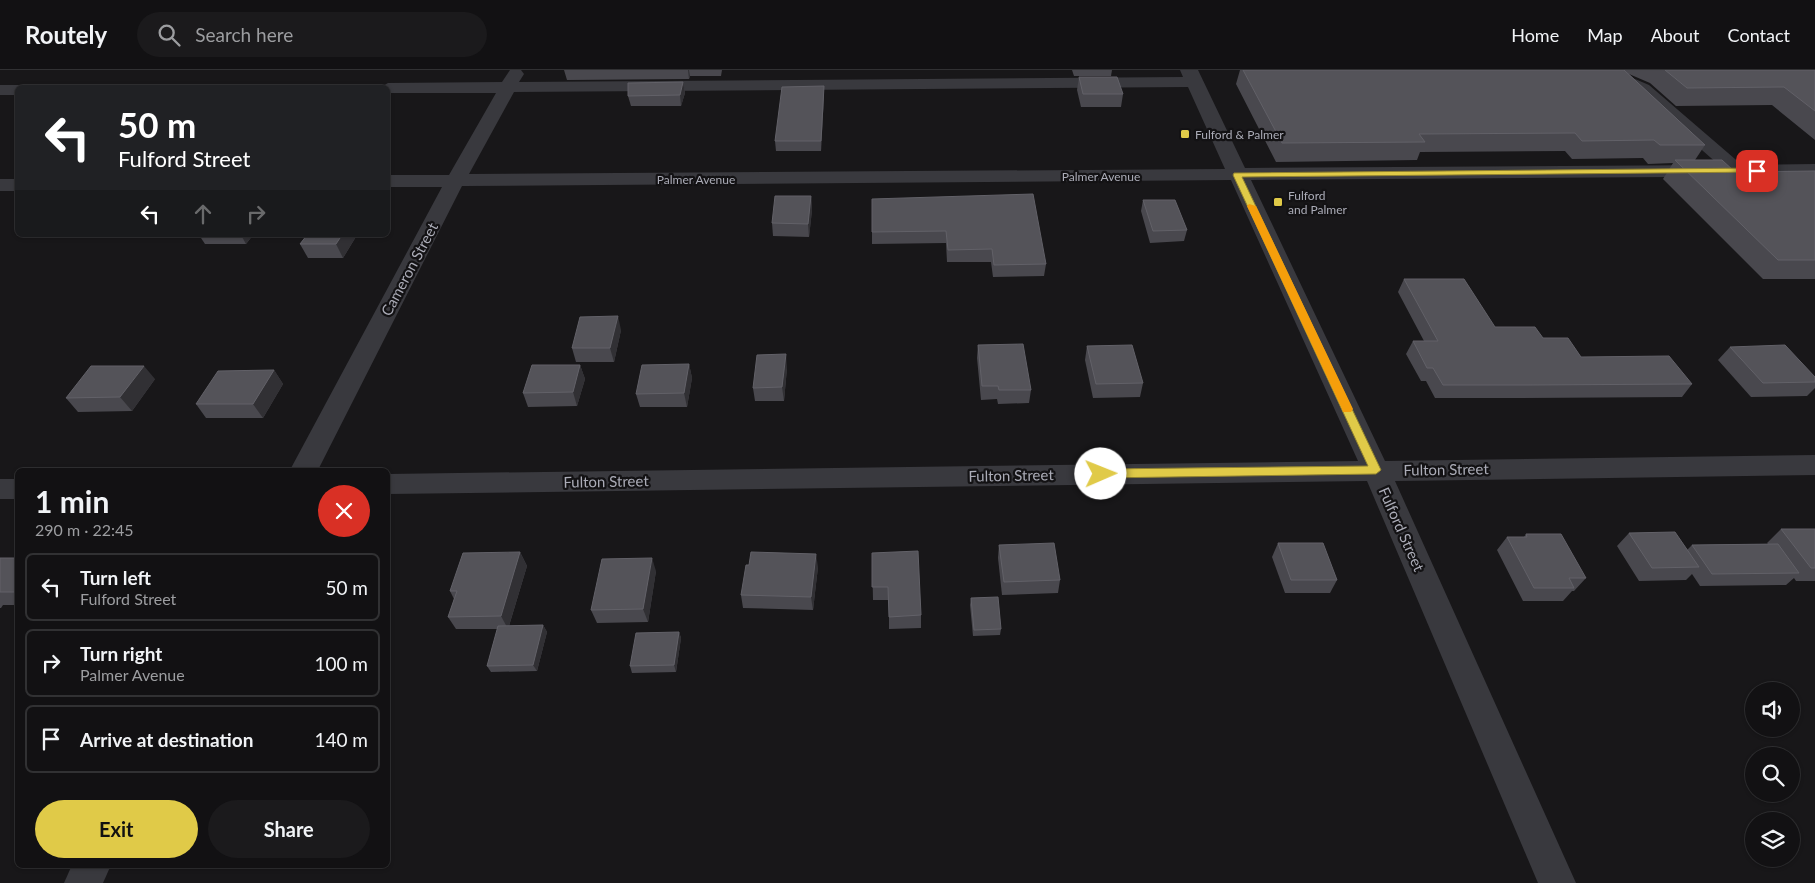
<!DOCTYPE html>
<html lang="en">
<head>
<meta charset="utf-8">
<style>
  :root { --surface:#121113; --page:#1b1a1c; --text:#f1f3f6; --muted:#9c9da0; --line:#313133; --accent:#e0ca48 }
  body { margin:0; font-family:Lato,sans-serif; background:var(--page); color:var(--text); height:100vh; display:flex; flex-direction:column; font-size:19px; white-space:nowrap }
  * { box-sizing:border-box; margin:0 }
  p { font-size:16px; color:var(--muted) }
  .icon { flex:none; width:28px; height:28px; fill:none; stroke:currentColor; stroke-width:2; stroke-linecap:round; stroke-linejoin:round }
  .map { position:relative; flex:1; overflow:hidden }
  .drawer { position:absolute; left:15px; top:398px; width:375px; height:400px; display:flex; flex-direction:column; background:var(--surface); border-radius:8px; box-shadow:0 1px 4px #0004,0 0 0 1px var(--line) }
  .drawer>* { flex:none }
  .guide { position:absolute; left:15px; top:15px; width:375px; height:152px; border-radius:8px; box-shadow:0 1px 4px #0004,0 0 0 1px var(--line); background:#202124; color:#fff; overflow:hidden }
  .controls { position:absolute; left:1745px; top:612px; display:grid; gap:10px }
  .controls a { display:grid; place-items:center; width:55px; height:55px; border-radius:50%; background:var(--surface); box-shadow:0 1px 4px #0004,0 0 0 1px var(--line); font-size:25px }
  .pin { position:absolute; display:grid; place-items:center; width:42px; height:42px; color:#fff; margin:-21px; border-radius:10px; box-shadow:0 2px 8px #0006 }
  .me { position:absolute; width:55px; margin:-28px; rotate:89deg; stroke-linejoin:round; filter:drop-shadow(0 0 4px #0008) }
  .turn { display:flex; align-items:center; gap:18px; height:105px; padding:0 20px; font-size:22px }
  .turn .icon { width:65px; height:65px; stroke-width:2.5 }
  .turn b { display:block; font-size:35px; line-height:42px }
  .lanes { display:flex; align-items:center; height:48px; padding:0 20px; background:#0003; justify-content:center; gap:25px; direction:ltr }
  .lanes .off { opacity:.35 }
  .round { display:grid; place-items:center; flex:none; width:52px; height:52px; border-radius:26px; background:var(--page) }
  .overview { display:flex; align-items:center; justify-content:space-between; height:85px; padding:0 20px }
  h1 { font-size:30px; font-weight:700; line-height:38px }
  .button { display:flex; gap:10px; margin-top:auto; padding:10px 20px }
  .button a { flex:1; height:58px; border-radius:30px; background:var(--accent); color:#111; font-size:20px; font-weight:700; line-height:58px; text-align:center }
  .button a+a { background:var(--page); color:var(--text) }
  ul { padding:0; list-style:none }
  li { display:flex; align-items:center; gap:15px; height:68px; margin:0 10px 8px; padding:0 10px; border:2px solid var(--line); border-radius:8px }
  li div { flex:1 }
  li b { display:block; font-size:19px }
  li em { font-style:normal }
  header { display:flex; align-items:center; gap:30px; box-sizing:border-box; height:70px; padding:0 25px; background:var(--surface); border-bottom:1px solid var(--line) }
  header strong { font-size:24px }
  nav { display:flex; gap:28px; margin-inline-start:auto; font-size:18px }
  .search { width:350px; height:45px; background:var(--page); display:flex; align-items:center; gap:12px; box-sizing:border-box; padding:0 18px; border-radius:28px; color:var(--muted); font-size:19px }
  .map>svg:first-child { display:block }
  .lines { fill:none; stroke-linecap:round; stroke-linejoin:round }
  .minor { fill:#39393e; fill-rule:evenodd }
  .wall { fill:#49484e }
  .shaded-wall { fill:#313034 }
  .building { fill:#545359; stroke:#626168 }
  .route { fill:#e0ca48; stroke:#92832f }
  .slow { fill:#f59e0b }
  .poi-dot { fill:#e0ca48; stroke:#131214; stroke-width:2 }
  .labels { text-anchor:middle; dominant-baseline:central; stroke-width:4.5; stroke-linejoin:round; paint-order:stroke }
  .far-poi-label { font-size:12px; fill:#abacb7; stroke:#131214; text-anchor:start }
  .far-street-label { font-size:12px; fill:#abacb7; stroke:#131214 }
  .street-label { font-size:15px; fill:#abacb7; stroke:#131214 }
</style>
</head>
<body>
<header>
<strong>Routely</strong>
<div class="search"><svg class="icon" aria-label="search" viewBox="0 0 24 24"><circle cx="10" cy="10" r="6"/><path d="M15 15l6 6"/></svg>Search here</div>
<nav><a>Home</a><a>Map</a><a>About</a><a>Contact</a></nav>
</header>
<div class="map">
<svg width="1815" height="813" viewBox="0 0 1815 813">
  <rect width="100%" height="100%" fill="#181719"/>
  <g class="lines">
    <!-- minor -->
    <g class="minor">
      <path d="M 510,0 L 521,0 L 524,4 L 519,12 L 1183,7 L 1180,0 L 1198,0 L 1245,98 L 1719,95 L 1637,23 L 1594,4 L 1591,0 L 1614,0 L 1649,15 L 1742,95 L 1815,94 L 1815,106 L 1251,110 L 1385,391 L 1815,385 L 1815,405 L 1395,411 L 1576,813 L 1538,813 L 1367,411 L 388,424 L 388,404 L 1358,391 L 1231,110 L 462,116 L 318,400 L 290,400 L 442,117 L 388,117 L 388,105 L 449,105 L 496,23 L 388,23 L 388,18 L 379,18 L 388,13 L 502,12 ZM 1188,17 L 1225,99 L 469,104 L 514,22 Z"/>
      <path d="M 0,15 L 18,15 L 25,18 L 18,18 L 18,25 L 0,25 Z"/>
      <rect x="0" y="109" width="18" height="12"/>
      <rect x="0" y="409" width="18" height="20"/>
      <path d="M 72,795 L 111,795 L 103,813 L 64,813 Z"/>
    </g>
  </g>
  <!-- wall -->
  <g class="wall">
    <path d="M 564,0 L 722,0 L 721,6 L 690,6 L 689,9 L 567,10 Z"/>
    <path d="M 1072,0 L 1112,0 L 1111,6 L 1074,6 Z"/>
    <path d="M 1240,0 L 1815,0 L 1815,70 L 1772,35 L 1676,36 L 1650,13 L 1629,4 L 1705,75 L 1695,90 L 1735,102 L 1815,101 L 1815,209 L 1763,209 L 1663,109 L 1673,93 L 1648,94 L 1643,88 L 1572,89 L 1565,81 L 1420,82 L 1417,90 L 1276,92 L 1236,14 Z"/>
    <path d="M 1079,7 L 1123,24 L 1121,37 L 1081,37 L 1077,20 Z"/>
    <path d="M 683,12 L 685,23 L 681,36 L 631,36 L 628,26 Z"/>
    <path d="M 824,26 L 821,81 L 776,81 L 775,71 Z"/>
    <path d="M 811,126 L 812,140 L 809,167 L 773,166 L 772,153 Z"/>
    <path d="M 872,129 L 1046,194 L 1044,206 L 993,207 L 991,192 L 947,192 L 946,173 L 872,174 Z"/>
    <path d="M 1143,130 L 1187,160 L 1184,171 L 1150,173 L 1141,141 Z"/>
    <path d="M 199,165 L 253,165 L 246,174 L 205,174 Z"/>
    <path d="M 307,165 L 357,165 L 343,188 L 308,188 L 300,174 Z"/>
    <path d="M 1404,209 L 1495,257 L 1543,268 L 1581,287 L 1692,314 L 1682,327 L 1520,328 L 1435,328 L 1426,311 L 1421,311 L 1406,284 L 1413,271 L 1424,271 L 1398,222 Z"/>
    <path d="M 621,260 L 614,292 L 576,292 L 572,278 Z"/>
    <path d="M 978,275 L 1031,320 L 1029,333 L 998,334 L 997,329 L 981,330 L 977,288 Z"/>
    <path d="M 1087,276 L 1143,313 L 1140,327 L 1093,328 L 1085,290 Z"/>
    <path d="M 1730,277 L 1815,307 L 1815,318 L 1807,326 L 1751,327 L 1718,290 Z"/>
    <path d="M 689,294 L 692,308 L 687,337 L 640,337 L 636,324 Z"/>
    <path d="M 580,295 L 585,309 L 577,336 L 528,337 L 523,323 Z"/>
    <path d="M 787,298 L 784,331 L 755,331 L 753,318 Z"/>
    <path d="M 274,300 L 283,314 L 263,348 L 206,348 L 196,334 Z"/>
    <path d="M 155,309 L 132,341 L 78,342 L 66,328 Z"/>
    <path d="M 1781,459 L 1815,459 L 1815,511 L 1796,511 L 1794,508 L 1786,515 L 1700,516 L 1692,504 L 1686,510 L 1639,511 L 1617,476 L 1629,463 L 1687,480 L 1692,475 L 1768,474 L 1767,473 Z"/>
    <path d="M 1526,464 L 1586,508 L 1574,521 L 1572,521 L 1563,531 L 1523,531 L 1497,480 L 1507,467 L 1524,467 Z"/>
    <path d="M 1278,473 L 1337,510 L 1330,523 L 1285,523 L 1272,487 Z"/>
    <path d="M 999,475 L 1060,510 L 1058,523 L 1002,525 L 998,488 Z"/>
    <path d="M 520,482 L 527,496 L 509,556 L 543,555 L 547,562 L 537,601 L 491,602 L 487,596 L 498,559 L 456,559 L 448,547 L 454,529 L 450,521 Z"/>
    <path d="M 872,483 L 921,545 L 921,558 L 889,559 L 889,530 L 873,530 Z"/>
    <path d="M 0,488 L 18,488 L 18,535 L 3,535 L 1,538 L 0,538 Z"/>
    <path d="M 818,497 L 813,540 L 743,538 L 741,525 Z"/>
    <path d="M 656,501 L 648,552 L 597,553 L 591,540 Z"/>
    <path d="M 971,528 L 1001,559 L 1000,565 L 973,566 L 970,535 Z"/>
    <path d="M 679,562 L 681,568 L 676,602 L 632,603 L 630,596 Z"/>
  </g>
  <!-- shaded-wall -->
  <g class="shaded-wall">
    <path d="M 688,0 L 689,0 L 690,6 L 689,9 Z"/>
    <path d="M 683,12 L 685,23 L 681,36 L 680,25 Z"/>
    <path d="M 824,16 L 824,26 L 821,81 L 821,71 Z"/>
    <path d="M 811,126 L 812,140 L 809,167 L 808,154 Z"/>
    <path d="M 241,165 L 253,165 L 246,174 Z"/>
    <path d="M 342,165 L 357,165 L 343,188 L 336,174 Z"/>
    <path d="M 618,246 L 621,260 L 614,292 L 610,278 Z"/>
    <path d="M 786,284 L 787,298 L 784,331 L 782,317 Z"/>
    <path d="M 689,294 L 692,308 L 687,337 L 684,323 Z"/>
    <path d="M 580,295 L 585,309 L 577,336 L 573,322 Z"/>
    <path d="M 144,296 L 155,309 L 132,341 L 120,327 Z"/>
    <path d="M 274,300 L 283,314 L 263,348 L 253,334 Z"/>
    <path d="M 520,482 L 527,496 L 508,559 L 501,546 Z"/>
    <path d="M 816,484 L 818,497 L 813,540 L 811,527 Z"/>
    <path d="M 652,488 L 656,501 L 648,552 L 643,539 Z"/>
    <path d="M 543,555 L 547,562 L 537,601 L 533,595 Z"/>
    <path d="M 679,562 L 681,568 L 676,602 L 674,595 Z"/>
  </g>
  <!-- building -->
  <g class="building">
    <path d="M 1243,0 L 1624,0 L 1705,75 L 1660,75 L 1654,70 L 1582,71 L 1575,63 L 1419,64 L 1425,72 L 1282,73 Z"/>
    <path d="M 1665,0 L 1815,0 L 1815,41 L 1784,17 L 1687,18 Z"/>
    <path d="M 1079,7 L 1117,7 L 1123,24 L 1083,24 Z"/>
    <path d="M 683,12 L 680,25 L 628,26 L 628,13 Z"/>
    <path d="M 824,16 L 821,71 L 775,71 L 782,17 Z"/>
    <path d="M 1675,90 L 1722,90 L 1735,102 L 1815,101 L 1815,190 L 1778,190 Z"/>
    <path d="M 1033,124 L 1046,194 L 994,195 L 992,179 L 948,180 L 946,161 L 872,162 L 872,129 Z"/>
    <path d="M 775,126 L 811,126 L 808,154 L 772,153 Z"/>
    <path d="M 1143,130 L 1175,130 L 1187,160 L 1153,161 Z"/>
    <path d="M 307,165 L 342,165 L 336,174 L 300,174 Z"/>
    <path d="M 1404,209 L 1464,209 L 1495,257 L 1535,257 L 1543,268 L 1568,268 L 1581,287 L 1669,286 L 1692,314 L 1529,315 L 1443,315 L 1433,298 L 1427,298 L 1413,271 L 1438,271 Z"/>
    <path d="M 618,246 L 610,278 L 572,278 L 580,247 Z"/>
    <path d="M 1023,274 L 1031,320 L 999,320 L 998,316 L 982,316 L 978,275 Z"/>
    <path d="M 1132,275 L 1143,313 L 1096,314 L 1087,276 Z"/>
    <path d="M 1785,275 L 1815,307 L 1815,312 L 1763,313 L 1730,277 Z"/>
    <path d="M 786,284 L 782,317 L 753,318 L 757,285 Z"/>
    <path d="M 689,294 L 684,323 L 636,324 L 642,295 Z"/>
    <path d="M 532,295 L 580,295 L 573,322 L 523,323 Z"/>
    <path d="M 91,296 L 144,296 L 120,327 L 66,328 Z"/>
    <path d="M 274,300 L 253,334 L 196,334 L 218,301 Z"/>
    <path d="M 1781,459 L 1815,459 L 1815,498 L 1811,498 Z"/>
    <path d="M 1675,462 L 1699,497 L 1652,498 L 1629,463 Z"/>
    <path d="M 1526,464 L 1561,464 L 1586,508 L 1569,508 L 1574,518 L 1534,518 L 1507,467 L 1527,467 Z"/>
    <path d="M 1054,473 L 1060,510 L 1004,512 L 999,475 Z"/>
    <path d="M 1278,473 L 1323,473 L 1337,510 L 1291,510 Z"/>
    <path d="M 1778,474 L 1799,503 L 1712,504 L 1692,475 Z"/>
    <path d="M 918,481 L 921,545 L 889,547 L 888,517 L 872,517 L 872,483 Z"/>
    <path d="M 520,482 L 501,546 L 448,547 L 457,521 L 450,521 L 463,483 Z"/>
    <path d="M 751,482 L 816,484 L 811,527 L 741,525 L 746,495 L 749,495 Z"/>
    <rect x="0" y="488" width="18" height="34"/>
    <path d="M 652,488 L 643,539 L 591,540 L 602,489 Z"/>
    <path d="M 998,527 L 1001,559 L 974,560 L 971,528 Z"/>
    <path d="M 543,555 L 533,595 L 487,596 L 498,556 Z"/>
    <path d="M 679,562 L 674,595 L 630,596 L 636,563 Z"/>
  </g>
  <!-- route -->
  <path class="route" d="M 1757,98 L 1760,99 L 1760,102 L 1242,107 L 1381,400 L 1376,404 L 1101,408 L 1095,404 L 1101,399 L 1368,396 L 1233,105 L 1234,103 Z"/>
  <!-- slow -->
  <path class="slow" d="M 1249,134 L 1256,136 L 1353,339 L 1351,342 L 1343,342 L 1342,339 L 1247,136 Z"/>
  <!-- markers -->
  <g class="poi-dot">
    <rect x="1180" y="59" width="10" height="10" rx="2.5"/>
    <rect x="1273" y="127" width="10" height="10" rx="2.5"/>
  </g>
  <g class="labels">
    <!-- far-poi labels -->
    <g class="far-poi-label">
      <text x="1195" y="64">Fulford &amp; Palmer</text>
      <text x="1288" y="125">Fulford<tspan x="1288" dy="14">and Palmer</tspan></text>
    </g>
    <!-- far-street labels -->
    <g class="far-street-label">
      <text x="1101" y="106">Palmer Avenue</text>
      <text x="696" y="109">Palmer Avenue</text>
    </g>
    <!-- street labels -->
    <g class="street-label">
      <text transform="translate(409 199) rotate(-62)">Cameron Street</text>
      <text transform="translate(1446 399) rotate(-1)">Fulton Street</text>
      <text transform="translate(1011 405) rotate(-1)">Fulton Street</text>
      <text transform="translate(606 411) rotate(-1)">Fulton Street</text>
      <text transform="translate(1402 459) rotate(66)">Fulford Street</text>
    </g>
  </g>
</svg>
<div class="controls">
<a><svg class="icon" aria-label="sound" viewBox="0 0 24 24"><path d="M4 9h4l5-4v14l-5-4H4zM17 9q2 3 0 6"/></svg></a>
<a><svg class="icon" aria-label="search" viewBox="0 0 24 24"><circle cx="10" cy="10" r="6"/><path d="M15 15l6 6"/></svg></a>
<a><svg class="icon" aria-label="layers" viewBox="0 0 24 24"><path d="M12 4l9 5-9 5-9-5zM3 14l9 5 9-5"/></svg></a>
</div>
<div class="pin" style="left:1757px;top:101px;background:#d93025"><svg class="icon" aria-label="arrive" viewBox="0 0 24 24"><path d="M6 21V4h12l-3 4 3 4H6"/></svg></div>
<svg class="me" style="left:1101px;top:404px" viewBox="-20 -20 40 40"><circle r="19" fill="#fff"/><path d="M0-13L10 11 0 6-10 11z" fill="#e0ca48"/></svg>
<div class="guide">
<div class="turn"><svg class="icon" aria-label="left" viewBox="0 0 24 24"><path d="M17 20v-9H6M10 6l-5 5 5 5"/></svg><div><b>50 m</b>Fulford Street</div></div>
<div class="lanes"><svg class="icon" aria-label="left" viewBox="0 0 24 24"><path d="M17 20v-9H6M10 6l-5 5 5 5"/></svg><svg class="icon off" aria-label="ahead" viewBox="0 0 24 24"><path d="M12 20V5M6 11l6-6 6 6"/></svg><svg class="icon off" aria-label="right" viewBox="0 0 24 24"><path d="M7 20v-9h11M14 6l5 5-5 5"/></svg></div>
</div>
<section class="drawer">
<div class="overview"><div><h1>1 min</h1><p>290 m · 22:45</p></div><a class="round" style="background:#d93025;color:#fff"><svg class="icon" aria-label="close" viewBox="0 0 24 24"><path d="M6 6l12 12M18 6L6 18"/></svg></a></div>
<ul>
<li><svg class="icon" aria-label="left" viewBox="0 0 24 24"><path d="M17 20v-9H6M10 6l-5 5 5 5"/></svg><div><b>Turn left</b><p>Fulford Street</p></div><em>50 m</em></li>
<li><svg class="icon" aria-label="right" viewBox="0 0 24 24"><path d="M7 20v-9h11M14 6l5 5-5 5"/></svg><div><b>Turn right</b><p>Palmer Avenue</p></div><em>100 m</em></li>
<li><svg class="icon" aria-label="arrive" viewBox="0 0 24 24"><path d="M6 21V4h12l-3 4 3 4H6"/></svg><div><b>Arrive at destination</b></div><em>140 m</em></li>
</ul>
<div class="button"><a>Exit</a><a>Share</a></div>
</section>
</div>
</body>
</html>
